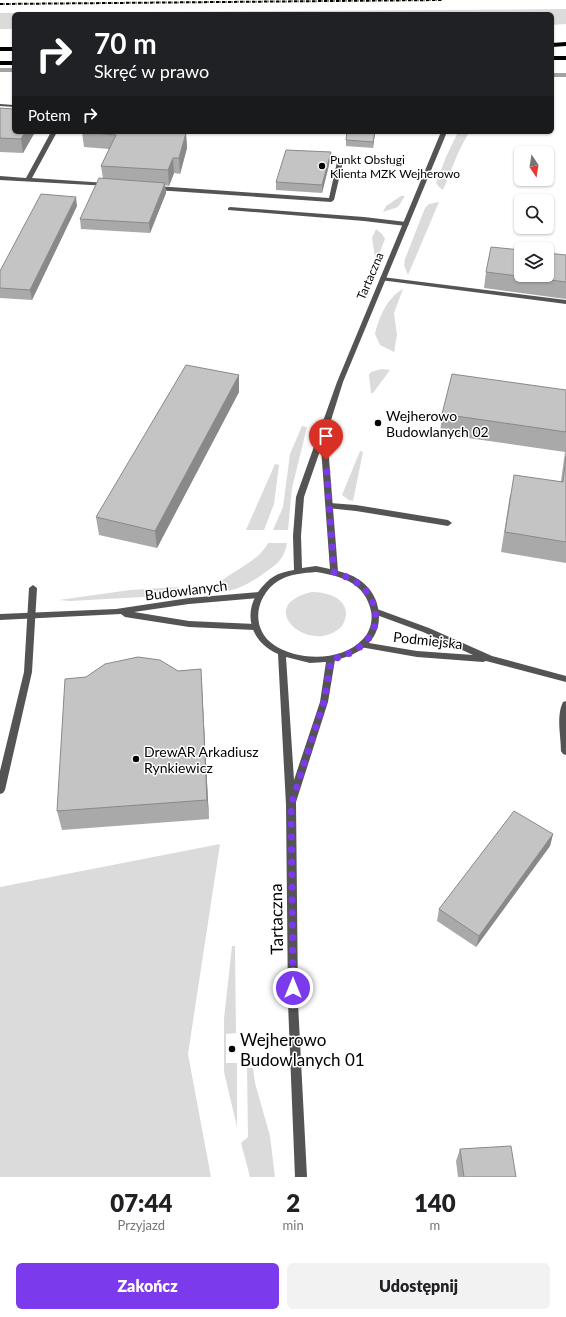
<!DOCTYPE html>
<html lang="pl">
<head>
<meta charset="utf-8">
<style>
  :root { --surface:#fff; --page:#f2f2f2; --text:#202124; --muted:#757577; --accent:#7c3aed }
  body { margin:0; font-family:Lato,sans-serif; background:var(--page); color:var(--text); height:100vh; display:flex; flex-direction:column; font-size:15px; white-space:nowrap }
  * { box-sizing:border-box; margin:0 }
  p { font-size:13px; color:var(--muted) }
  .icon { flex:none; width:22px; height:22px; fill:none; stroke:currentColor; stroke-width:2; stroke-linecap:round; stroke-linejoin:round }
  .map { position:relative; height:1177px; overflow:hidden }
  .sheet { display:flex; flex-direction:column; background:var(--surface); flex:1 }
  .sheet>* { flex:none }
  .banner { position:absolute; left:12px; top:12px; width:542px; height:122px; border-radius:6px; box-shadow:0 1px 3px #0004; background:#202124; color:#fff; overflow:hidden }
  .needle { width:26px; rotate:168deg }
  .fabs { position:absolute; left:514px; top:146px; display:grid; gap:8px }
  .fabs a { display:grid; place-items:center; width:40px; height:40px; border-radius:6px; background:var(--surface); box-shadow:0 1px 3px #0004; font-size:20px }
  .pin { position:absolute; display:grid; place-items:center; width:34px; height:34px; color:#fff; margin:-41px -17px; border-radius:50% 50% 50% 0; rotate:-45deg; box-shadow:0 0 4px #0007 }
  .pin .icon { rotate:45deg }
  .me { position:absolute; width:44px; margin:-22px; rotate:0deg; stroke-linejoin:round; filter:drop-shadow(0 0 3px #0008) }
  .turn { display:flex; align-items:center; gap:14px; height:84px; padding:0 16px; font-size:18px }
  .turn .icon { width:52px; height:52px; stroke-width:2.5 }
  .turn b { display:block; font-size:28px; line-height:34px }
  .then { display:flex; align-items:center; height:38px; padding:0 16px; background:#0003; gap:8px; font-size:15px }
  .eta { display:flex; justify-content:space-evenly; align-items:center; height:68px; text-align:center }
  .eta b { font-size:24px; font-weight:800; line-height:28px }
  .primary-button { display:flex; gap:8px; margin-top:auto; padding:8px 16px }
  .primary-button a { flex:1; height:46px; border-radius:6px; background:var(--accent); color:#fff; font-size:16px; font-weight:800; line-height:46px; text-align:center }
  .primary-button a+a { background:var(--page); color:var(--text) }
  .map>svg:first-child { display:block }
  .green { fill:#dbdbdb }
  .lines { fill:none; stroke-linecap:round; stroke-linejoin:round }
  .stream { fill:#a2a2a2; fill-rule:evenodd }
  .service { fill:#545454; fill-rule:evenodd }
  .minor { fill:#545454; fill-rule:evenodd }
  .tertiary { fill:#545454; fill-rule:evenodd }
  .primary { fill:#000; fill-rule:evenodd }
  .rail { stroke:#000; stroke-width:2; stroke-dasharray:3.5 1 0.5 1; stroke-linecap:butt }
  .tree { fill:#8e8e8e }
  .wall { fill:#a9a9a9 }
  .shaded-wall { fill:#898989 }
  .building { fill:#c4c4c4; stroke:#898989 }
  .route { stroke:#7c3aed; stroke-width:7; stroke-dasharray:0 12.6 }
  .poi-dot { fill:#000; stroke:#fff; stroke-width:1.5 }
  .labels { text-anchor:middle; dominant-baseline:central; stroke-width:3; stroke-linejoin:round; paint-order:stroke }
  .far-poi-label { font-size:12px; fill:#000; stroke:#fff; text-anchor:start }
  .far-street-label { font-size:12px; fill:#000; stroke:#fff }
  .poi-label { font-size:14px; fill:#000; stroke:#fff; text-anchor:start }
  .street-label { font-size:14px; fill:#000; stroke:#fff }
  .near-street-label { font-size:17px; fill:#000; stroke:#fff }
  .near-poi-label { font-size:17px; fill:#000; stroke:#fff; text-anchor:start }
</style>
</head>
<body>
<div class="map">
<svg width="566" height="1177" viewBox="0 0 566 1177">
  <rect width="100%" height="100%" fill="#fff"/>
  <!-- green -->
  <g class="green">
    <path d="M 566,9 L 566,24 L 552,25 L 552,14 L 14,14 L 14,29 L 0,29 L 0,13 Z"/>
    <path d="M 458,132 L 469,132 L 458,153 L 443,190 L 439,187 L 436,183 L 446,157 Z"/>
    <path d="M 401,196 L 405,196 L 398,207 L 383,212 L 386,206 Z"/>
    <path d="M 439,202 L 408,275 L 404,265 L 405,259 L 425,208 L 429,204 Z"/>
    <path d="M 376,229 L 382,234 L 385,239 L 378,257 L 375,257 L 372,238 Z"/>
    <path d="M 403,289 L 394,313 L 397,335 L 394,352 L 380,345 L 375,334 C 379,317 387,298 403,289 Z"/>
    <path d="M 381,369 L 390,370 L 373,393 L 371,393 L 369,375 L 371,372 Z"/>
    <path d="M 302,426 L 307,427 L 292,488 L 288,530 L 273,530 L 283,507 L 290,454 Z"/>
    <path d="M 360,451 L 363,452 L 353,501 L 349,500 L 342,495 Z"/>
    <path d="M 275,464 L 279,465 L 274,504 L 264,530 L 246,530 Z"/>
    <path d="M 268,543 L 287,543 C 284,560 276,565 263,574 C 248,585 235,591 216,593 L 217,586 L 219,583 C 234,570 259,561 268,543 Z"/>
    <path d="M 179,587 L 179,595 L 70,601 L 59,600 L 130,590 Z"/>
    <path d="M 312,592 C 325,592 347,597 346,615 C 345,619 344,625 340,628 C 308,656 253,605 312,592 Z"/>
    <path d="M 220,844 L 188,1054 L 211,1177 L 0,1177 L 0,887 Z"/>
    <path d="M 232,946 L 235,946 L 236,1033 L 226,1034 L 226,1063 L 237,1063 L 237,1127 L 224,1072 L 224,1019 Z"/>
    <path d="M 247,1068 L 253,1068 L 255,1083 L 270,1136 L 275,1177 L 250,1177 L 241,1143 L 248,1137 Z"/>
  </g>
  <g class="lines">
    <!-- stream -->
    <g class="stream">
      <rect x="0" y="68" width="14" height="4"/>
      <rect x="552" y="73" width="14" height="4"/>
    </g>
    <!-- service -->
    <g class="service">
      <path d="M 0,104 L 14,105 L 14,107 L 0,106 Z"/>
      <path d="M 51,132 L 57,132 L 32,178 L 107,183 L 109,184 L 109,186 L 0,180 L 0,176 L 26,178 Z"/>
      <path d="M 340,160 L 343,162 L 334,200 L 331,202 L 156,190 L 153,188 L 156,186 L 329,198 L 337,162 Z"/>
      <path d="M 230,207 L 364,217 L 406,222 L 409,224 L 406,226 L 364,221 L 228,210 L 228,208 Z"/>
      <path d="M 382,277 L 566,300 L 566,304 L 380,280 L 380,278 Z"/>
      <path d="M 330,503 L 356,505 L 448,520 L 452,523 L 448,526 L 356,511 L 327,508 L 326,506 L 327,504 Z"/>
      <path d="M 33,585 L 37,588 L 32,672 L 5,790 L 3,793 L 0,794 L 0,771 L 24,672 L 29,588 Z"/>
    </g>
    <!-- minor -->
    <g class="minor">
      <path d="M 259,592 L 263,595 L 259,598 L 189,604 L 134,612 L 189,621 L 255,624 L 258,625 L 259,627 L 258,629 L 255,630 L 189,627 L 125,617 L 121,614 L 0,620 L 0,614 L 116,609 L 189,598 Z"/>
      <path d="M 377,609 L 429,628 L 492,656 L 566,676 L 566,682 L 486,661 L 483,662 L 417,657 L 360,647 L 359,645 L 360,643 L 363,642 L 417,651 L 473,655 L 423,632 L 374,614 L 373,612 Z"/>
      <path d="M 566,701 L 566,755 L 563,754 L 561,751 C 561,736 556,716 563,702 Z"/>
    </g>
    <!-- tertiary -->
    <path class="tertiary" d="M 441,132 L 447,132 L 343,382 L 327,433 L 338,571 C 345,573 352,575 358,579 C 368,585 376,596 378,608 C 384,637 362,655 335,660 L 328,702 L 296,802 L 298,1003 L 307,1177 L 295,1177 L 288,1003 L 286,805 L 278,654 C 250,642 241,611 262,587 C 265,584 269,579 273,577 C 279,573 287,571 294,570 L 293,536 L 296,497 L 337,382 ZM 321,448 L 330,569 L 316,566 L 302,568 L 301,536 L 304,497 ZM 316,572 C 342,576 365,583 371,611 C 373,621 370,632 363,639 C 342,662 298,661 274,645 C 250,629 255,596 278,581 C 289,574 304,573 316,572 ZM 286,657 L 310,663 L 326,662 L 320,702 L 294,780 Z"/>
    <!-- primary -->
    <g class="primary">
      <path d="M 566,42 L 566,46 L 552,47 L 552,43 Z"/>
      <rect x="0" y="47" width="14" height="4"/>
      <rect x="552" y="56" width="14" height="4"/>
      <rect x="0" y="61" width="14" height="4"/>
    </g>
    <!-- rail -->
    <path class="rail" d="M 0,4 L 442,0"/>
  </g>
  <!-- trees -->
  <circle class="tree" cx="395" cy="162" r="4"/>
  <!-- wall -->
  <g class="wall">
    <path d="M 0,108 L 14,132 L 35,132 L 23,153 L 0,152 Z"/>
    <path d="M 82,132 L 186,133 L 187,148 L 180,174 L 174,173 L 169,186 L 165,185 L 166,193 L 150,233 L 81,229 L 80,219 L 103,179 L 101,166 L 109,149 L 84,147 Z"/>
    <path d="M 347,132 L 375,132 L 373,148 L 346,146 L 346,140 Z"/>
    <path d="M 331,152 L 330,161 L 322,193 L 276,190 L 276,182 Z"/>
    <path d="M 77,206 L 32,300 L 0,298 L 0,271 Z"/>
    <path d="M 566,255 L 566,299 L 484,288 L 486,272 Z"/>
    <path d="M 239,375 L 239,392 L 157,548 L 99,535 L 96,517 Z"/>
    <path d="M 566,390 L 566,563 L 501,552 L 510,495 L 561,481 L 565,452 L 440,434 L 442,414 Z"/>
    <path d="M 201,669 L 209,819 L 62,830 L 57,811 L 178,671 Z"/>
    <path d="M 553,834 L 550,846 L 476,947 L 437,921 L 439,909 Z"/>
    <path d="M 460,1149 L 516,1177 L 458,1177 L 456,1161 Z"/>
  </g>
  <!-- shaded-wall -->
  <g class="shaded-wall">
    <path d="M 25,132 L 35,132 L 23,153 L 21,139 Z"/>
    <path d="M 375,132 L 373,148 L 373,142 Z"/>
    <path d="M 186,133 L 187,148 L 180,174 L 179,158 Z"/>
    <path d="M 331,152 L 330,161 L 322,193 L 322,185 Z"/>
    <path d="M 173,158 L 174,173 L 169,186 L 168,170 Z"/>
    <path d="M 165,183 L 166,193 L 150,233 L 149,223 Z"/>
    <path d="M 76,197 L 77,206 L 32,300 L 30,290 Z"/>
    <path d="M 239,375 L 239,392 L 157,548 L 155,531 Z"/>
    <path d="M 201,669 L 202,689 L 209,819 L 207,800 Z"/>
    <path d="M 553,834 L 550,846 L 476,947 L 479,936 Z"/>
  </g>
  <!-- building -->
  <g class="building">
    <path d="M 0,108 L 14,109 L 14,132 L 25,132 L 21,139 L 0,138 Z"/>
    <path d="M 82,132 L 170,132 L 186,133 L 179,158 L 173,158 L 168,170 L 101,166 L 116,135 Z"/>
    <path d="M 347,132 L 375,132 L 373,142 L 346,140 Z"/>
    <path d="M 286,150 L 331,152 L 322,185 L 276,182 Z"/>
    <path d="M 99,178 L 165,183 L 149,223 L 80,219 Z"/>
    <path d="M 41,194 L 76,197 L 30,290 L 0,288 L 0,271 Z"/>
    <path d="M 491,247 L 521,250 L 521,275 L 547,275 L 547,253 L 566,255 L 566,282 L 486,272 Z"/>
    <path d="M 186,365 L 239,375 L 155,531 L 96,517 Z"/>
    <path d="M 452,374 L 566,390 L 566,432 L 442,414 Z"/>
    <path d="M 566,456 L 566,542 L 505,532 L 514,475 L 563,482 Z"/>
    <path d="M 138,657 L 160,660 L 178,671 L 201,669 L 207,800 L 57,811 L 65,679 L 86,677 L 105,664 Z"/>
    <path d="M 514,811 L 553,834 L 479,936 L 439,909 Z"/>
    <path d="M 511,1146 L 516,1177 L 464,1177 L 460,1149 Z"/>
  </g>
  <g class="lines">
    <!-- route -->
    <path class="route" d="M 293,988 L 291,805 L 324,702 L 331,660 C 343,656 353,653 362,645 C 384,627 378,595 354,581 C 348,577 341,575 334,572 L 326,460"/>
  </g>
  <!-- markers -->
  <g class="poi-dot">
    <circle cx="322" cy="166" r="4"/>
    <circle cx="378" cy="423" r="4"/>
    <circle cx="136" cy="759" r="4"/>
    <circle cx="232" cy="1049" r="4"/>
  </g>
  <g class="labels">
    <!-- far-poi labels -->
    <g class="far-poi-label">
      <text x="330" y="159">Punkt Obsługi<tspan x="330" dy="14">Klienta MZK Wejherowo</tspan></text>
    </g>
    <!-- far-street labels -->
    <g class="far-street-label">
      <text transform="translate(370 276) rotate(-67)">Tartaczna</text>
    </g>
    <!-- poi labels -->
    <g class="poi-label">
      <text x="386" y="415">Wejherowo<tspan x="386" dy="16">Budowlanych 02</tspan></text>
      <text x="144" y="751">DrewAR Arkadiusz<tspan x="144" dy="16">Rynkiewicz</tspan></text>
    </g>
    <!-- street labels -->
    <g class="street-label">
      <text transform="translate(186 590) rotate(-7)">Budowlanych</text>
      <text transform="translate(428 640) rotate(6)">Podmiejska</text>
    </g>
    <!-- near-street labels -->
    <g class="near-street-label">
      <text transform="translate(276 919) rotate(-91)">Tartaczna</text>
    </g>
    <!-- near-poi labels -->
    <g class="near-poi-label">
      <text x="240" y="1039">Wejherowo<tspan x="240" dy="20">Budowlanych 01</tspan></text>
    </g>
  </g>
</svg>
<div class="fabs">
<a><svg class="needle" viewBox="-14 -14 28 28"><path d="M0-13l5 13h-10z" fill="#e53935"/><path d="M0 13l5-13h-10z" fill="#757577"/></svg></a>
<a><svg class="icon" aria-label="search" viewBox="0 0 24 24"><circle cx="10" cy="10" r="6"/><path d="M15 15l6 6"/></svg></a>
<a><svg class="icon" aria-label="layers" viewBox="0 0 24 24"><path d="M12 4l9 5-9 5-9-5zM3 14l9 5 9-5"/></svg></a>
</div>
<div class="pin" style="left:326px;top:460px;background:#d93025"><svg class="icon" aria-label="arrive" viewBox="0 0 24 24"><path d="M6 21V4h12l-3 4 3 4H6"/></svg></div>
<svg class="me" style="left:293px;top:988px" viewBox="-20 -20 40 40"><circle r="17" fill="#7c3aed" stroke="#fff" stroke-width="3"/><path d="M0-11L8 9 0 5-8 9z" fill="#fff"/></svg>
<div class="banner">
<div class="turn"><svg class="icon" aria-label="right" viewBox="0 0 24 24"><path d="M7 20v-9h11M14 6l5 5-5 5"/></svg><div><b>70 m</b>Skręć w prawo</div></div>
<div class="then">Potem<svg class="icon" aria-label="right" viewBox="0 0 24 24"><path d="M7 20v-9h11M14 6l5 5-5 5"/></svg></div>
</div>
</div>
<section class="sheet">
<div class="eta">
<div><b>07:44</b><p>Przyjazd</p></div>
<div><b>2</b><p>min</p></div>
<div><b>140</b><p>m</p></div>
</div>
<div class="primary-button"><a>Zakończ</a><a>Udostępnij</a></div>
</section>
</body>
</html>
